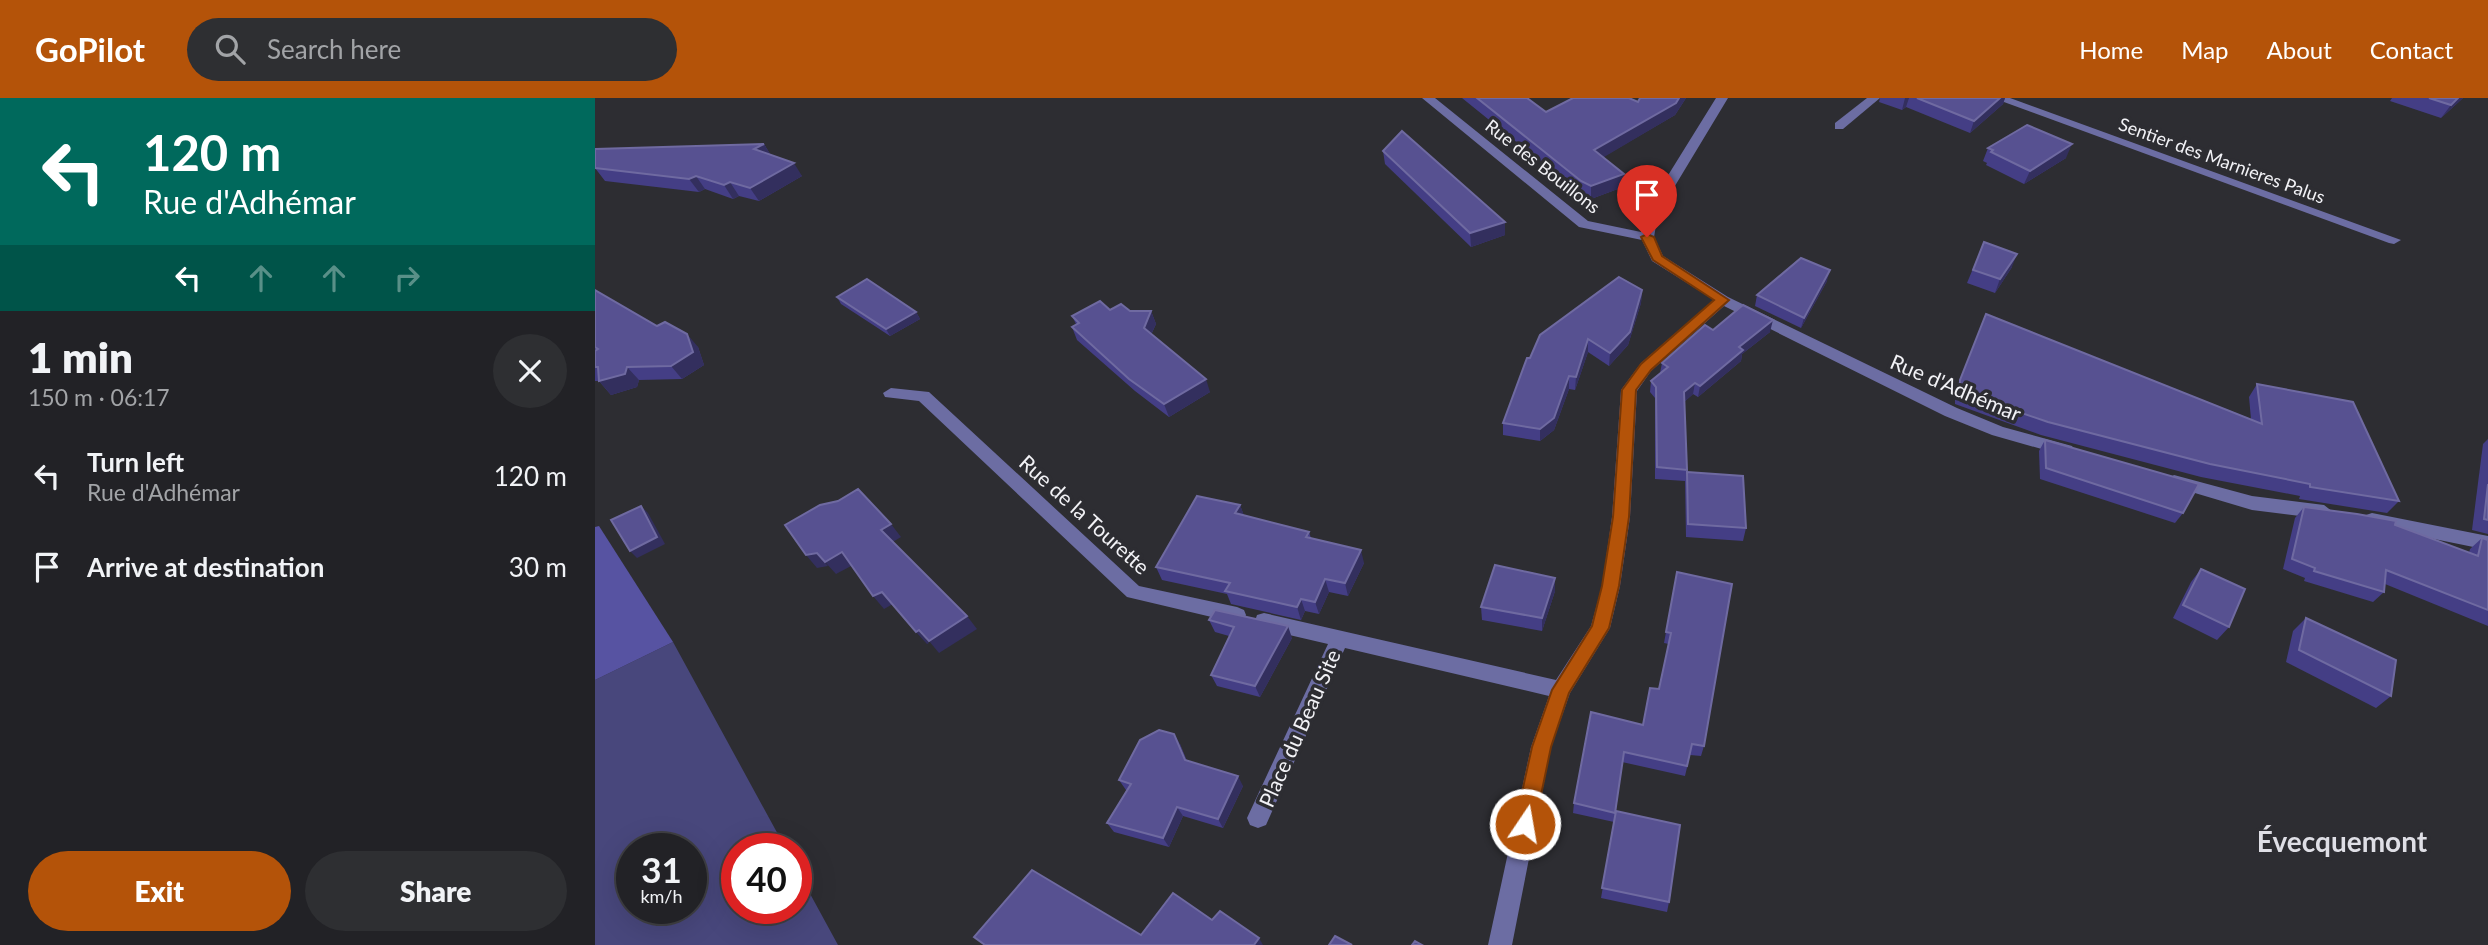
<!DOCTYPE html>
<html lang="en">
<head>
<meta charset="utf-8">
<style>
  :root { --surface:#222226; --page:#2e2f32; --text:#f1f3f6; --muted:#a2a4a7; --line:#3f3f43; --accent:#b45309 }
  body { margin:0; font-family:Lato,sans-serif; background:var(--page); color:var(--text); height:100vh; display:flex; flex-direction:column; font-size:26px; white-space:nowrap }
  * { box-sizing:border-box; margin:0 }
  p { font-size:23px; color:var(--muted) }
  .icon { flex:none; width:38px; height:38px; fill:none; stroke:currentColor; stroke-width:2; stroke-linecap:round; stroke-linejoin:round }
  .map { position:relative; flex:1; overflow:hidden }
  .drawer { display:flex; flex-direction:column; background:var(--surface); width:595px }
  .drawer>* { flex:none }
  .guide { background:#00695c; color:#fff; overflow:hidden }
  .speed { position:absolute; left:21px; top:735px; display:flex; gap:14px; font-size:35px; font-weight:700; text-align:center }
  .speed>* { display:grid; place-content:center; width:91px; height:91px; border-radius:50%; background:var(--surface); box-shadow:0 7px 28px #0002,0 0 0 2px var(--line); line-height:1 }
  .speed small { font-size:18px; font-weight:400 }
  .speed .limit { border:10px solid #d22; background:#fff; color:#111 }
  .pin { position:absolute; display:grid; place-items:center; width:60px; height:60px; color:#fff; margin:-72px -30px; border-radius:50% 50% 50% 0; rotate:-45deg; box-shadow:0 0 7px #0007 }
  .pin .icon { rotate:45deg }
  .me { position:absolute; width:77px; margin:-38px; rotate:12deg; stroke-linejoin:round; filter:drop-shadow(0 0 5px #0008) }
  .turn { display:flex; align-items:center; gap:24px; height:147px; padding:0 28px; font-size:32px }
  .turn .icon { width:91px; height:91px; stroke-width:2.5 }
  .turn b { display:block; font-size:49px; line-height:60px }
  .lanes { display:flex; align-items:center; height:66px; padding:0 28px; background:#0003; justify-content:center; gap:35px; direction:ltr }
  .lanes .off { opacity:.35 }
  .round { display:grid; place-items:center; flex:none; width:74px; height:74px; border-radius:37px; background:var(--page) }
  .summary { display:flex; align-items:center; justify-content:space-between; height:119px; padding:0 28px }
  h1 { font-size:42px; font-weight:800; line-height:52px }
  .action { display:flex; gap:14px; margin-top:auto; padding:14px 28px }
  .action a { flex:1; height:80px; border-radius:42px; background:var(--accent); color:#fff; font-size:28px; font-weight:800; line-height:80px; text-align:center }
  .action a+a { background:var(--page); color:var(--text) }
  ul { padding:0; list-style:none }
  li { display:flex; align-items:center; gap:21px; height:91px; padding:0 28px }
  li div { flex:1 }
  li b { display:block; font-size:26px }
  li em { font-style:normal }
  header { display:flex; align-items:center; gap:42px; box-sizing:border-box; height:98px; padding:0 35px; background:var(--accent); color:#fff }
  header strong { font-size:33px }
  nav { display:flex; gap:38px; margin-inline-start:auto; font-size:24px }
  .search { width:490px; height:63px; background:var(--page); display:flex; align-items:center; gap:18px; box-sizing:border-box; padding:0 24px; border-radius:38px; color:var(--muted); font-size:26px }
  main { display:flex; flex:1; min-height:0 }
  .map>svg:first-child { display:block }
  .green { fill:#48477c; fill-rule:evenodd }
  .forest { fill:#5753a2 }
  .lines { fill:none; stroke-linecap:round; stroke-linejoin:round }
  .minor { fill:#6c6da3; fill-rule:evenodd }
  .wall { fill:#443e85 }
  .shaded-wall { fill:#332f5e }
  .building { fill:#575191; stroke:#6f6aa1; stroke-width:2 }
  .route { fill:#b45309; stroke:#753606; stroke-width:2 }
  .labels { text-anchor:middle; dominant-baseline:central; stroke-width:7; stroke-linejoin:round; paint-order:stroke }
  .far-street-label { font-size:18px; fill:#f2f2f6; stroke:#2d2d32 }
  .street-label { font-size:21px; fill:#f2f2f6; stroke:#2d2d32 }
  .near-quarter-label { font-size:28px; font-weight:bold; fill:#dfdfe6; stroke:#2d2d32 }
</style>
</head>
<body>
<header>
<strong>GoPilot</strong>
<div class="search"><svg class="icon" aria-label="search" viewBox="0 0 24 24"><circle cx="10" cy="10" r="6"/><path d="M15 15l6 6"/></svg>Search here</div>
<nav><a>Home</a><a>Map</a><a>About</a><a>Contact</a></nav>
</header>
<main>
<section class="drawer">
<div class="guide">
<div class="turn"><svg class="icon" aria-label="left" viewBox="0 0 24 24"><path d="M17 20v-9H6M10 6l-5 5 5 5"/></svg><div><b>120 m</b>Rue d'Adhémar</div></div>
<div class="lanes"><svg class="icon" aria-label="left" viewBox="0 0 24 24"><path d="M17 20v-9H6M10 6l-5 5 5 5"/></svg><svg class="icon off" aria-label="ahead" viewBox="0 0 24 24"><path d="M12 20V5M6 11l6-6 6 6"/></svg><svg class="icon off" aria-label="ahead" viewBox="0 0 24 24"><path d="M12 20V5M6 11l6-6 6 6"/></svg><svg class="icon off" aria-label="right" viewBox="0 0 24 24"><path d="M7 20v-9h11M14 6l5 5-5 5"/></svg></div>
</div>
<div class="summary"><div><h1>1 min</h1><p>150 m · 06:17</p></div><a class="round"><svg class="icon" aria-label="close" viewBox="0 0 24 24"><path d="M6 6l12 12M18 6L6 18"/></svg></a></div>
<ul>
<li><svg class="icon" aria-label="left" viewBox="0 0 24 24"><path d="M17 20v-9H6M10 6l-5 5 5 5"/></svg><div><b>Turn left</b><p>Rue d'Adhémar</p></div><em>120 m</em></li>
<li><svg class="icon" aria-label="arrive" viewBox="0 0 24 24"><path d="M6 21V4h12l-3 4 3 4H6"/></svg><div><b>Arrive at destination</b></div><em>30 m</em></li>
</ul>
<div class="action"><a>Exit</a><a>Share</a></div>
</section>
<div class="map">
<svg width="1893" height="847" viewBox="0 0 1893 847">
  <rect width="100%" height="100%" fill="#2d2d32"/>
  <!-- green -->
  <path class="green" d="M 78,544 L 191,751 L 142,751 L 142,810 L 201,810 L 201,770 L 243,847 L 0,847 L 0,582 ZM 37,751 L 96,751 L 96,810 L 37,810 Z"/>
  <!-- forest -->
  <path class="forest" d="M 4,428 L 78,544 L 0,582 L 0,429 Z"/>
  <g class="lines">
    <!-- minor -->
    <g class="minor">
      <path d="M 827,0 L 840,0 L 993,123 L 1046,134 L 1049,116 L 1121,0 L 1133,0 L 1063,116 L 1059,139 L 1068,158 L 1133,199 L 1362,310 L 1408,329 L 1477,348 L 1479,352 L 1471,358 L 1397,337 L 1350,318 L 1129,208 L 1056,273 L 1042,293 L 1035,419 L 1025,488 L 1015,530 L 975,595 L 956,649 L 917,847 L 893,847 L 936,649 L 954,598 L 750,550 L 671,727 L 663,730 L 655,727 L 652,720 L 733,546 L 669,531 L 662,529 L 660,523 L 662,517 L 669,515 L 961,582 L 996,528 L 1007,488 L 1017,419 L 1026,292 L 1046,265 L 1119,202 L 1057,163 L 1047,142 L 984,129 Z"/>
      <path d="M 1272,0 L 1285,0 L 1248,31 L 1240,31 L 1240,25 Z"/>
      <path d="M 1398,0 L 1415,0 L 1806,142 L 1799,146 L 1794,145 Z"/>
      <path d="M 296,290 L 334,294 L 544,488 L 642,509 L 649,512 L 651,517 L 649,522 L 642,525 L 532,499 L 324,303 L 290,299 L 288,295 Z"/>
      <path d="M 1579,377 L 1657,398 L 1729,407 L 1738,414 L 1729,421 L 1657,412 L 1573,387 L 1571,383 Z"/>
      <path d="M 1777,415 L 1893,438 L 1893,452 L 1771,427 L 1768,422 L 1771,417 Z"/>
    </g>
  </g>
  <!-- wall -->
  <g class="wall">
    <path d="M 867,0 L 932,0 L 951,14 L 1043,4 L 1045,0 L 1091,0 L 1080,17 L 1008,59 L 1029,76 L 1028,89 L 996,101 L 986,96 Z"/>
    <path d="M 1285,0 L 1410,0 L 1408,6 L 1375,35 L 1311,9 L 1307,12 L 1284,4 Z"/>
    <path d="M 1797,0 L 1868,0 L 1846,20 L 1795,3 Z"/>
    <path d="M 169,46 L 175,56 L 207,78 L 164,103 L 144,98 L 138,101 L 110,91 L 104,94 L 10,83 L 0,70 L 0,51 Z"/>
    <path d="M 1393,50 L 1471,60 L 1429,86 L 1391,67 L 1392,65 L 1388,63 Z"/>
    <path d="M 788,53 L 910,124 L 910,137 L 876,149 L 790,66 Z"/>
    <path d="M 1389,144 L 1417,169 L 1400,195 L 1372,185 Z"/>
    <path d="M 1232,183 L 1206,230 L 1160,208 L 1162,197 Z"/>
    <path d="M 0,192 L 62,228 L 103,249 L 109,267 L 87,281 L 44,282 L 42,289 L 16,297 L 4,283 L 0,283 Z"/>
    <path d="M 1047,192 L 1046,205 L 1033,247 L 1014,268 L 993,254 L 980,292 L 974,291 L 959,332 L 945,343 L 908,337 L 908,325 L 935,260 Z"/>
    <path d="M 242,199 L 321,214 L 325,221 L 295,238 L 246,206 Z"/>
    <path d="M 515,212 L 556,213 L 561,226 L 556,237 L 615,294 L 574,319 L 540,293 L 482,242 L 477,229 L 481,226 L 477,218 Z"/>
    <path d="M 1391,216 L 1656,321 L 1654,299 L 1662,286 L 1804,403 L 1792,415 L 1704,401 L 1705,398 L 1606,379 L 1446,337 L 1360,306 L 1360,294 Z"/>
    <path d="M 1118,232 L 1175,234 L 1147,256 L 1146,263 L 1103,299 L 1098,296 L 1089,304 L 1092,374 L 1151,430 L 1148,443 L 1091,439 L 1090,383 L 1060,381 L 1060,300 L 1055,294 L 1056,283 L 1065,275 L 1067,265 Z"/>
    <path d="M 1893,341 L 1893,436 L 1877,432 L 1888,346 Z"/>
    <path d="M 1450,342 L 1588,415 L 1580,425 L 1445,381 L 1444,353 Z"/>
    <path d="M 645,407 L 649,418 L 714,434 L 716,440 L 769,465 L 753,498 L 734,494 L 724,516 L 710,513 L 706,522 L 636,506 L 632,496 L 567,482 L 561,469 Z"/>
    <path d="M 1709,409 L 1800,427 L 1874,455 L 1875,451 L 1887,440 L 1893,442 L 1893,528 L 1790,486 L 1789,494 L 1778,504 L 1709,483 L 1710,480 L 1688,471 L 1700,420 Z"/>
    <path d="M 1606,471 L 1634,529 L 1622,542 L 1578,520 L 1596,484 Z"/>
    <path d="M 1082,474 L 1109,648 L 1106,658 L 1095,657 L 1090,678 L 1027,664 L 1021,713 L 1074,804 L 1072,814 L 1006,800 L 1019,724 L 978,715 L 979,705 L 1048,627 L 1064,591 L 1074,546 L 1069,545 Z"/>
    <path d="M 960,493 L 947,533 L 887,522 L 886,509 Z"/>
    <path d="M 1711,520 L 1796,598 L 1781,610 L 1691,564 L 1698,533 Z"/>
    <path d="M 614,522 L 697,540 L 665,599 L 622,588 L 616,577 L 634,538 L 620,534 Z"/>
    <path d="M 585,646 L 592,663 L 648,688 L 628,730 L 588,718 L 574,749 L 519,734 L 512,725 L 532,692 L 531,692 L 524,682 Z"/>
  </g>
  <!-- shaded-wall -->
  <g class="shaded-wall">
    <path d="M 1084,0 L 1091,0 L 1080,17 L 999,65 L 999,52 Z"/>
    <path d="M 1310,0 L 1314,0 L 1311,9 L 1307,12 Z"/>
    <path d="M 1405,0 L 1410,0 L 1408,6 L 1375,35 L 1379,23 Z"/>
    <path d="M 1863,0 L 1868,0 L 1846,20 L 1856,7 Z"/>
    <path d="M 169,46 L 177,59 L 159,51 Z"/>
    <path d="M 1477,46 L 1471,60 L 1429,86 L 1435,73 Z"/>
    <path d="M 199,65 L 207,78 L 164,103 L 155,90 Z"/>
    <path d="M 1029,76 L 1028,89 L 996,101 L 996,88 Z"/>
    <path d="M 101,78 L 110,91 L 104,94 L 94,81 Z"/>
    <path d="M 135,84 L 144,98 L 138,101 L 129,87 Z"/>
    <path d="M 910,124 L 910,137 L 876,149 L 875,135 Z"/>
    <path d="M 1422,156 L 1417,169 L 1400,195 L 1405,181 Z"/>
    <path d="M 1235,172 L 1232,183 L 1206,230 L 1209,220 Z"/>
    <path d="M 1047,192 L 1046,205 L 1033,247 L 1014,268 L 1015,255 Z"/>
    <path d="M 556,213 L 561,226 L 553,243 L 549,230 Z"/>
    <path d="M 321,214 L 325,221 L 295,238 L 291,231 Z"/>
    <path d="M 1178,222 L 1175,234 L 1147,256 L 1146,263 L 1103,299 L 1105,288 L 1144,249 Z"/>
    <path d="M 92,236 L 103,249 L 109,267 L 87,281 L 76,268 Z"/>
    <path d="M 993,241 L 993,254 L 980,292 L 981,279 Z"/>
    <path d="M 32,269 L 44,282 L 42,289 L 16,297 L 4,283 Z"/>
    <path d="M 974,278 L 974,291 L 959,332 L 945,343 L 945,331 Z"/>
    <path d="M 611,281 L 615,294 L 574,319 L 569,306 Z"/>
    <path d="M 1100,285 L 1098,296 L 1087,306 L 1089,294 Z"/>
    <path d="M 645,407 L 650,420 L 640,415 Z"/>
    <path d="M 46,408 L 53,415 L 70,446 L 42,460 L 35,453 Z"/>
    <path d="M 296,426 L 306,439 L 296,445 L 286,432 Z"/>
    <path d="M 766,452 L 769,465 L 753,498 L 750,485 Z"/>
    <path d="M 247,454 L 258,467 L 241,476 L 230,464 Z"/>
    <path d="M 222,455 L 233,468 L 222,470 L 211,457 Z"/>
    <path d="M 960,480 L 960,493 L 947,533 L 947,520 Z"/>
    <path d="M 730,481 L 734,494 L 724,516 L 720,504 Z"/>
    <path d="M 287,494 L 298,506 L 289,511 L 278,498 Z"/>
    <path d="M 706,501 L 710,513 L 706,522 L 702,509 Z"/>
    <path d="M 372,518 L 382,531 L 344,555 L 334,543 Z"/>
    <path d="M 693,528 L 697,540 L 665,599 L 660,588 Z"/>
    <path d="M 324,532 L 334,545 L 332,546 L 321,534 Z"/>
    <path d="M 579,636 L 585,646 L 595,672 L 590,662 Z"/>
    <path d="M 643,678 L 648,688 L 628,730 L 623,721 Z"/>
    <path d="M 582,709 L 588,718 L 574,749 L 568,740 Z"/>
    <path d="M 664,840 L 668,847 L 659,847 Z"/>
  </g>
  <!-- building -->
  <g class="building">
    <path d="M 882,0 L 932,0 L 951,14 L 978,0 L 1034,0 L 1043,4 L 1045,0 L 1084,0 L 1081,5 L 999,52 L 1029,76 L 996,88 L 986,83 Z"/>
    <path d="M 1322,0 L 1405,0 L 1379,23 Z"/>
    <path d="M 1834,0 L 1863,0 L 1856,7 Z"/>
    <path d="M 1432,27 L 1477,46 L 1435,73 L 1396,54 L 1398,52 L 1393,50 Z"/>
    <path d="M 807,33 L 910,124 L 875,135 L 788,53 Z"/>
    <path d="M 169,46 L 159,51 L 199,65 L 155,90 L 135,84 L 129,87 L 101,78 L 94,81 L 0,70 L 0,51 Z"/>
    <path d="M 1389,144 L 1422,156 L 1405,181 L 1378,172 Z"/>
    <path d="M 1206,160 L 1235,172 L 1209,220 L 1162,197 Z"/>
    <path d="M 1024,179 L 1047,192 L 1035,234 L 1015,255 L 993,241 L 981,279 L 974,278 L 959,320 L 945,331 L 908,325 L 932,260 L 935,260 L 945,237 Z"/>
    <path d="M 272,181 L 321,214 L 291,231 L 242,199 Z"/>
    <path d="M 0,192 L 62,228 L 70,224 L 92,236 L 98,254 L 76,268 L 32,269 L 30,276 L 4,283 L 3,269 L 0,269 L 0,253 L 3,251 L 0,249 Z"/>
    <path d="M 505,203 L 515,212 L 526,206 L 535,213 L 556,213 L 549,230 L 611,281 L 569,306 L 534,281 L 477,229 L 484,225 L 477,218 Z"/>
    <path d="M 1148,207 L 1178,222 L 1144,249 L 1148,252 L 1105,288 L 1100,285 L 1089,294 L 1092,372 L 1062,369 L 1061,289 L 1056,283 L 1073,269 L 1067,265 L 1110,227 L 1118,232 Z"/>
    <path d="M 1391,216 L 1667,326 L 1662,286 L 1758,304 L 1804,403 L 1715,389 L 1715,386 L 1615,366 L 1453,324 L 1365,294 L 1365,282 Z"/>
    <path d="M 1450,342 L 1604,386 L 1588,415 L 1451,370 Z"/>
    <path d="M 1092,374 L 1148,378 L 1151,430 L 1093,426 Z"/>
    <path d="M 1893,386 L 1893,422 L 1889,421 Z"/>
    <path d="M 263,391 L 296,426 L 286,432 L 372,518 L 334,543 L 324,532 L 321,534 L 287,494 L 278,498 L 247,454 L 230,464 L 222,455 L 211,457 L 190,427 L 225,407 L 243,403 Z"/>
    <path d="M 602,398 L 645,407 L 640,415 L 714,434 L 711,439 L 766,452 L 750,485 L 730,481 L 720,504 L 706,501 L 702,509 L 630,493 L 635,485 L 561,469 Z"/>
    <path d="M 46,408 L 62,439 L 35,453 L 16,422 Z"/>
    <path d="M 1709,409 L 1762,416 L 1801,423 L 1800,427 L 1883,458 L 1887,440 L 1893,442 L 1893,512 L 1791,472 L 1789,494 L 1719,473 L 1720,470 L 1697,461 Z"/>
    <path d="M 900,467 L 960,480 L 947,520 L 886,509 Z"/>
    <path d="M 1606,471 L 1650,491 L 1634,529 L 1588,507 Z"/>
    <path d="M 1082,474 L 1137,486 L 1109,648 L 1097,646 L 1092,668 L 1029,654 L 1020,715 L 979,705 L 996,614 L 1048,627 L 1055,590 L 1064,591 L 1076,535 L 1071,534 Z"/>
    <path d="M 620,512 L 693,528 L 660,588 L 616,577 L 639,529 L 614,522 Z"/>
    <path d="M 1711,520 L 1801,562 L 1796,598 L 1704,552 Z"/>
    <path d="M 564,632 L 579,636 L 590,662 L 643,678 L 623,721 L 582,709 L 568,740 L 512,725 L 536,686 L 524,682 L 545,642 Z"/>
    <path d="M 1021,713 L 1085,727 L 1074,804 L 1007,790 Z"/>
    <path d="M 437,772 L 546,837 L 578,795 L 617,822 L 625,813 L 664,840 L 659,847 L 390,847 L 379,839 Z"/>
    <path d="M 740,838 L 757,847 L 734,847 Z"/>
    <path d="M 820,843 L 827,847 L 817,847 Z"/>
  </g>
  <!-- route -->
  <path class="route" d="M 1052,136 L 1059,139 L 1067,158 L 1134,202 L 1056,272 L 1041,292 L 1034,419 L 1024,488 L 1014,530 L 974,595 L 956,649 L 940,726 L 937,732 L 930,735 L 923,732 L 920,726 L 937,649 L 957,592 L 997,528 L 1007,488 L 1018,419 L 1027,292 L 1046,266 L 1119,202 L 1058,162 L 1046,139 Z"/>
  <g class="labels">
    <!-- far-street labels -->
    <g class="far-street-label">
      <text transform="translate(1627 62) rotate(20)">Sentier des Marnieres Palus</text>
      <text transform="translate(948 68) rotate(38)">Rue des Bouillons</text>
    </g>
    <!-- street labels -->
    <g class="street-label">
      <text transform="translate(1361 289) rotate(23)">Rue d'Adhémar</text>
      <text transform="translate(490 416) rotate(42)">Rue de la Tourette</text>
      <text transform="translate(704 630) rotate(-66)">Place du Beau Site</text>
    </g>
    <!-- near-quarter labels -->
    <g class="near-quarter-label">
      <text x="1747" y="743">Évecquemont</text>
    </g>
  </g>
</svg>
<div class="speed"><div>31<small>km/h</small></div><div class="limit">40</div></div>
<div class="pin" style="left:1052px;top:139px;background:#d93025"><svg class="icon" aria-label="arrive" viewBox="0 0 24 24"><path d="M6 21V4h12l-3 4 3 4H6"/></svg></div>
<svg class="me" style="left:930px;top:726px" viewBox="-20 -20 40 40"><circle r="17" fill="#b45309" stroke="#fff" stroke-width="3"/><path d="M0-11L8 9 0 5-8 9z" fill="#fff"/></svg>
</div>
</main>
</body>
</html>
